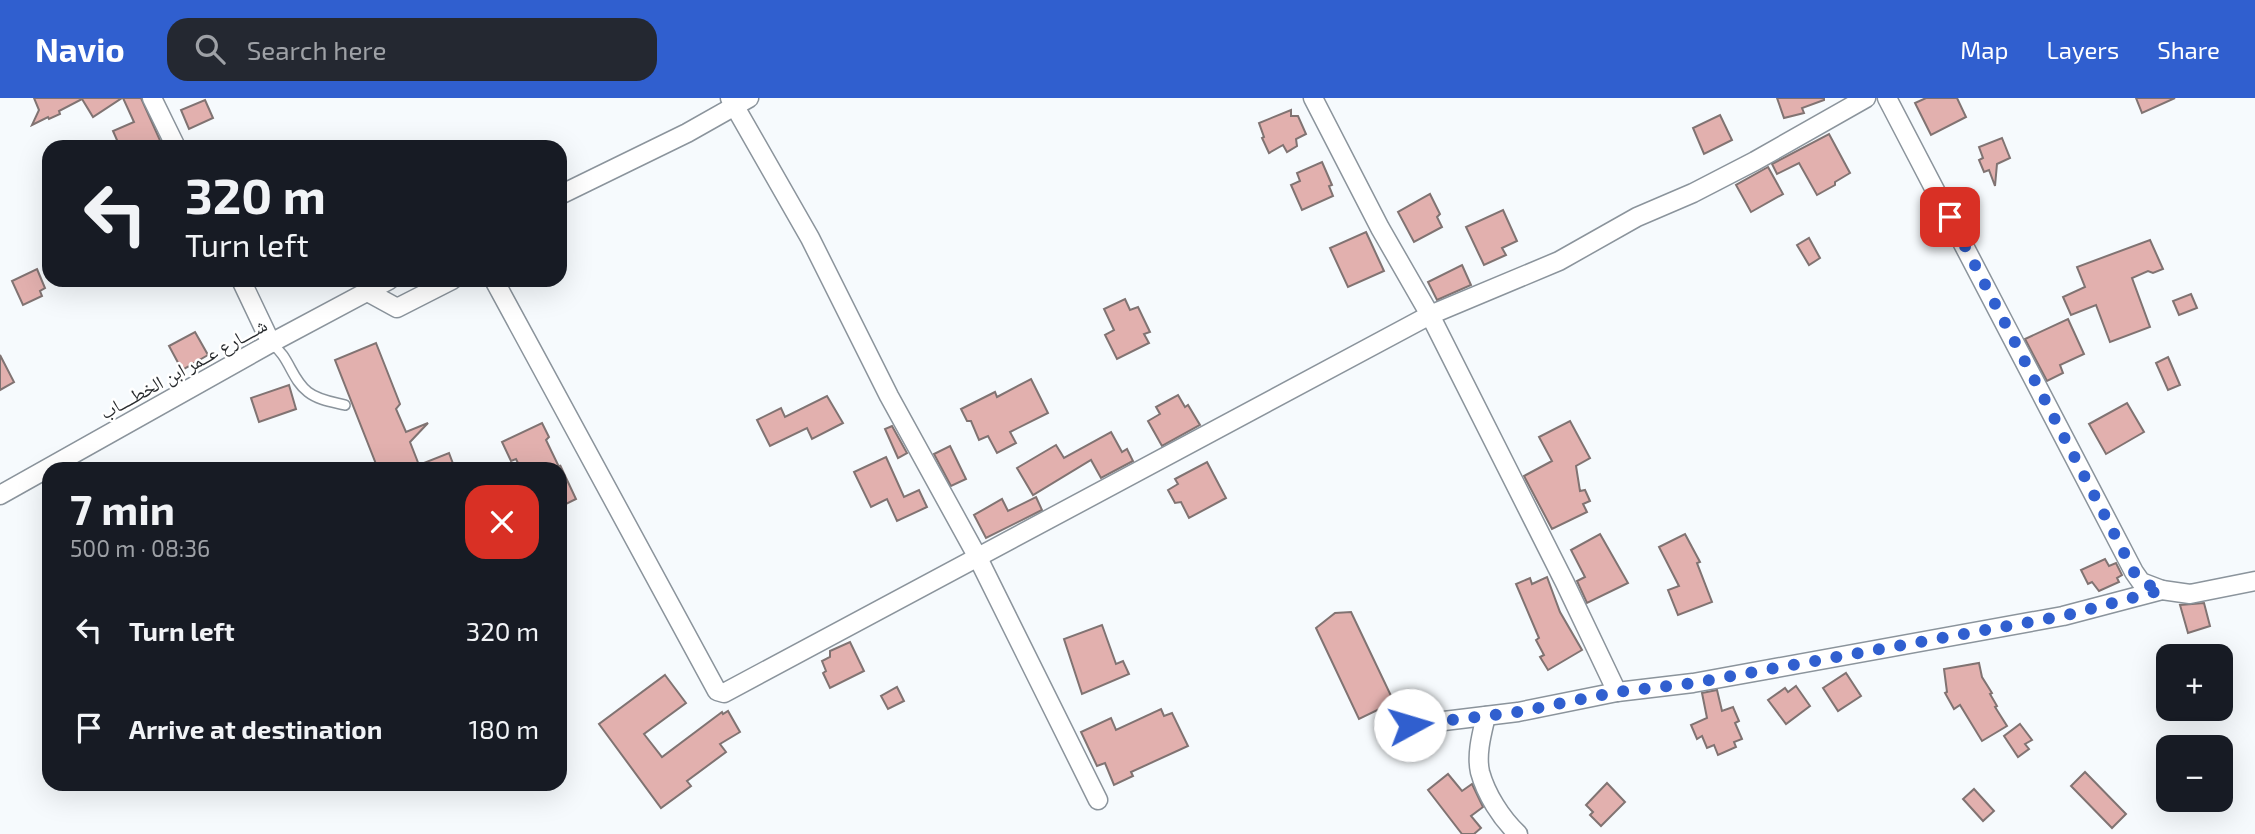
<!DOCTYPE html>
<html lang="en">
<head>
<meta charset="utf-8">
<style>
  :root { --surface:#171b24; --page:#242831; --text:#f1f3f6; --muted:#9ea1a6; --accent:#305fcf }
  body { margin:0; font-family:"Exo 2","Noto Naskh Arabic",sans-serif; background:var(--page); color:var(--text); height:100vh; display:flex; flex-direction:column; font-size:26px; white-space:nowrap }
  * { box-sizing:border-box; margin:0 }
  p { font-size:23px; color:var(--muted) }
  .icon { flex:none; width:38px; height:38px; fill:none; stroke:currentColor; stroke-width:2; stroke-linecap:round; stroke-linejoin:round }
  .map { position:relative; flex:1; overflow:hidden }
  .panel { position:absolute; left:42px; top:364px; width:525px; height:329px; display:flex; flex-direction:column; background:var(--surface); border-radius:21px; box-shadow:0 7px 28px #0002 }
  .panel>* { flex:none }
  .guide { position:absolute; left:42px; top:42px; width:525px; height:147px; border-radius:21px; box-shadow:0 7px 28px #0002; background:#171b24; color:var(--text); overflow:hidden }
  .buttons { position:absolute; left:2156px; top:546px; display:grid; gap:14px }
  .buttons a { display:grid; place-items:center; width:77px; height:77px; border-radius:14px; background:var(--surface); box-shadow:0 7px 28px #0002; font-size:35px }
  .pin { position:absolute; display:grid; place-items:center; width:60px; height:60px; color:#fff; margin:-30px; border-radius:14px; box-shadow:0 4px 10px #0006 }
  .me { position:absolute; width:77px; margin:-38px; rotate:84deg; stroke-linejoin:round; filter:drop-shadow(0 0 5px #0008) }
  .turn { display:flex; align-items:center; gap:24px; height:147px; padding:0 28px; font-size:32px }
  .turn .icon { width:91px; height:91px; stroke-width:2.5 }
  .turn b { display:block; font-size:49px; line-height:60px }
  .round { display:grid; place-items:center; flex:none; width:74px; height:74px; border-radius:21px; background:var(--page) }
  .overview { display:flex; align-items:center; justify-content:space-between; height:119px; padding:0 28px }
  h1 { font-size:42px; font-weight:700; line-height:52px }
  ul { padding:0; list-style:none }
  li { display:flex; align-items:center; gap:21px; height:98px; padding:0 28px }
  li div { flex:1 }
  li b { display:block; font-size:26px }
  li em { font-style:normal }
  header { display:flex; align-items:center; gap:42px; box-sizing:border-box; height:98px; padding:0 35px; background:var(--accent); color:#fff }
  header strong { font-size:33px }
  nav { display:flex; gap:38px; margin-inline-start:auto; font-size:24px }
  .search { width:490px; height:63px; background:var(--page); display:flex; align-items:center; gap:18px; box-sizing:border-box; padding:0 24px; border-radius:21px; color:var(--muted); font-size:26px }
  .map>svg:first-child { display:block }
  .building { fill:#e2b0ae; stroke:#807372; stroke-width:2 }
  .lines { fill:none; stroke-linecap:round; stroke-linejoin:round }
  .lane-casing { stroke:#8b949c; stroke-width:12 }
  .street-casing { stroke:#8b949c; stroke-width:21 }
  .lane { stroke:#fff; stroke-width:9 }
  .street { stroke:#fff; stroke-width:18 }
  .route { stroke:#305fcf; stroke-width:12; stroke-dasharray:0 21.6 }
  .labels { text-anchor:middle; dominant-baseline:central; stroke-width:5; stroke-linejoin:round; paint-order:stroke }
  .street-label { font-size:19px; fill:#282b2e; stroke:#fff }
</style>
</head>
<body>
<header>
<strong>Navio</strong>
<div class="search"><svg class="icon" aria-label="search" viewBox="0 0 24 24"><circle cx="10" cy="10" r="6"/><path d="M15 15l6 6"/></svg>Search here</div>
<nav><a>Map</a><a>Layers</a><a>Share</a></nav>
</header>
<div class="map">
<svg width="2255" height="736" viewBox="0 0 2255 736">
  <rect width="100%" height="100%" fill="#f6fafd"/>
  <!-- building -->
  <g class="building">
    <path d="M 34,0 L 122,0 L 93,19 L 82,1 L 59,13 L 60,16 L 49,21 L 48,19 L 32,27 L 39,12 Z"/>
    <path d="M 123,0 L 141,0 L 163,49 L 120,49 L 113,33 L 134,24 Z"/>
    <path d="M 1777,0 L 1824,0 L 1824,2 L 1802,10 L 1804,15 L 1784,20 Z"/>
    <path d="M 1926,0 L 1957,0 L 1966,19 L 1931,37 L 1915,5 Z"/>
    <path d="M 2136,0 L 2175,0 L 2142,15 Z"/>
    <path d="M 205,2 L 213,20 L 189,31 L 181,12 Z"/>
    <path d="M 1291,12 L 1291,18 L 1298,18 L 1306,36 L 1296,41 L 1297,48 L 1287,54 L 1283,47 L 1269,55 L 1262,40 L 1264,39 L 1259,25 Z"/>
    <path d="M 1720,17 L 1732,42 L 1704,56 L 1693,30 Z"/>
    <path d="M 1829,36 L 1850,75 L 1835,84 L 1835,87 L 1817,97 L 1799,65 L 1777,76 L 1772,66 Z"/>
    <path d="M 2002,40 L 2010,60 L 1997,66 L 1995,88 L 1989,72 L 1984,74 L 1979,62 L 1983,60 L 1979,49 Z"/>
    <path d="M 1322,64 L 1332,87 L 1329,88 L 1333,98 L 1302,112 L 1291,87 L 1300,83 L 1297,75 Z"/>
    <path d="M 1768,69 L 1783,96 L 1751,114 L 1736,87 Z"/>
    <path d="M 1430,96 L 1440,116 L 1437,119 L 1442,129 L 1414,144 L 1398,114 Z"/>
    <path d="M 1503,112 L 1517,143 L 1502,150 L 1506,157 L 1484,167 L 1466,129 Z"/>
    <path d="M 1366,134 L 1384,173 L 1348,189 L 1330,150 Z"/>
    <path d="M 1809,140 L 1820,160 L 1809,167 L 1797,147 Z"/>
    <path d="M 2150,142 L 2163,171 L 2153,175 L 2148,173 L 2132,180 L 2150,229 L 2110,244 L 2096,207 L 2071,217 L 2063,199 L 2085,189 L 2077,169 Z"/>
    <path d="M 1462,167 L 1471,187 L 1437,202 L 1428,184 Z"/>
    <path d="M 37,171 L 45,190 L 40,193 L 42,198 L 23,207 L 12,183 Z"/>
    <path d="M 2191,196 L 2197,210 L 2179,217 L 2173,203 Z"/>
    <path d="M 1125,201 L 1130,212 L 1138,209 L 1150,234 L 1144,236 L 1149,245 L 1117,261 L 1105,237 L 1114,232 L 1104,211 Z"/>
    <path d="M 2068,221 L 2084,256 L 2060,267 L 2063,275 L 2047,283 L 2025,241 Z"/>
    <path d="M 195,234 L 208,257 L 182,272 L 169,248 Z"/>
    <path d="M 376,245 L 400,306 L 396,311 L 406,334 L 428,325 L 410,344 L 419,367 L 449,355 L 455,371 L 378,371 L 335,262 Z"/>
    <path d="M 0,257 L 14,284 L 0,292 Z"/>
    <path d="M 2168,259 L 2180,287 L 2168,292 L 2156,265 Z"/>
    <path d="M 1031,281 L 1048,315 L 1010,334 L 1016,345 L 997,355 L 988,338 L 979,342 L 971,323 L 967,323 L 961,311 L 995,294 L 997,299 Z"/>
    <path d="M 289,287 L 296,311 L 259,324 L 251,300 Z"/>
    <path d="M 1178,297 L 1185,309 L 1188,307 L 1200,327 L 1162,348 L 1148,323 L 1160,316 L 1156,309 Z"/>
    <path d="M 827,298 L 843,325 L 812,341 L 807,330 L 770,348 L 757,322 L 781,310 L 785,319 Z"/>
    <path d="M 2127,305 L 2144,334 L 2106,356 L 2089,326 Z"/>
    <path d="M 1570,323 L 1590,360 L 1576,368 L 1580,393 L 1585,392 L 1590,403 L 1583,406 L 1587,414 L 1552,431 L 1524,378 L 1552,363 L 1539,339 Z"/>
    <path d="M 542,325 L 549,339 L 546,342 L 560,371 L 521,371 L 516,361 L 511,363 L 502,344 Z"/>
    <path d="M 892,328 L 907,355 L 898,360 L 885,331 Z"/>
    <path d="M 1111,334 L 1122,354 L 1127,351 L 1133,363 L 1101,380 L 1091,362 L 1033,397 L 1017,370 L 1056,347 L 1064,360 Z"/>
    <path d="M 950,348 L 966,381 L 951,388 L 934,356 Z"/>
    <path d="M 886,359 L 904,399 L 919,392 L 927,409 L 897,423 L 887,401 L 871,409 L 854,374 Z"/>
    <path d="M 1207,364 L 1226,400 L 1189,420 L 1181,404 L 1175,405 L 1168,392 L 1178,386 L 1175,381 Z"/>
    <path d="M 560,367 L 576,401 L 560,409 Z"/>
    <path d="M 1036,399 L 1042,412 L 986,440 L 974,417 L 1002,401 L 1008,413 Z"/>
    <path d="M 1600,436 L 1628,485 L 1587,505 L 1577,483 L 1585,479 L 1571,452 Z"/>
    <path d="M 1685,436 L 1700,464 L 1697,465 L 1712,504 L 1678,517 L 1668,492 L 1679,488 L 1659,449 Z"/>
    <path d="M 2105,461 L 2109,468 L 2116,465 L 2122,477 L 2117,480 L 2119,484 L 2099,493 L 2092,484 L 2088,486 L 2081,472 Z"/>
    <path d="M 1547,479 L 1560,514 L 1582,552 L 1548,572 L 1540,559 L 1544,557 L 1536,542 L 1539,540 L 1516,486 L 1530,480 L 1532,486 Z"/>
    <path d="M 2204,505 L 2210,528 L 2188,535 L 2180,507 Z"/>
    <path d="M 1351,514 L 1394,604 L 1359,621 L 1316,530 L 1335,515 Z"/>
    <path d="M 1102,527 L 1116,566 L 1123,563 L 1129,576 L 1082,596 L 1064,541 Z"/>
    <path d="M 850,544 L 864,573 L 830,590 L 823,575 L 826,573 L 822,563 L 830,559 L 830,553 Z"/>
    <path d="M 1979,565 L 1982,579 L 1992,595 L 1990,596 L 1997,608 L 1995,609 L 2007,628 L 1982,643 L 1960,607 L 1954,611 L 1945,595 L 1947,594 L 1944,571 Z"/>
    <path d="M 1846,575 L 1861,598 L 1838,613 L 1823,590 Z"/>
    <path d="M 665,577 L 686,605 L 644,636 L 662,659 L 722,614 L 723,616 L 728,613 L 740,634 L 720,646 L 726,654 L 687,683 L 691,688 L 661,710 L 599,626 Z"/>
    <path d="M 1796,588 L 1810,608 L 1786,626 L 1768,602 L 1785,590 L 1788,594 Z"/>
    <path d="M 897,589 L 904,603 L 888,611 L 881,598 Z"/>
    <path d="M 1717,592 L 1722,613 L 1733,609 L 1739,623 L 1735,625 L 1742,641 L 1734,644 L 1736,649 L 1718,657 L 1714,647 L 1707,650 L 1702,638 L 1697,641 L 1691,627 L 1707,620 L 1702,595 Z"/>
    <path d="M 1161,611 L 1164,618 L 1172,615 L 1188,648 L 1131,674 L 1133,678 L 1114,687 L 1105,665 L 1097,668 L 1081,634 L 1111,620 L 1116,632 Z"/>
    <path d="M 2020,626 L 2032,642 L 2025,646 L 2029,651 L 2018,659 L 2004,638 Z"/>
    <path d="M 2085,674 L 2126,716 L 2112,730 L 2071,688 Z"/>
    <path d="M 1448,676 L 1462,693 L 1472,686 L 1483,709 L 1471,718 L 1481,730 L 1474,736 L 1462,736 L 1428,692 Z"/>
    <path d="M 1607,685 L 1625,704 L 1601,728 L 1590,717 L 1593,714 L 1586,707 Z"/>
    <path d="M 1974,691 L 1994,713 L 1983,723 L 1963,701 Z"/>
  </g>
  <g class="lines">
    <!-- lane casing -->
    <g class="lane-casing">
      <path id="lane" d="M 271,245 C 290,259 291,281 308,294 C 318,302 333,304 345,307"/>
    </g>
    <!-- street casing -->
    <g class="street-casing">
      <g id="street">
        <path d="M 152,0 L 176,49"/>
        <path d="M 730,0 L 810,140 L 889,298 L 977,458 L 1098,702"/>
        <path d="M 1313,0 L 1380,130 L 1430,217 L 1565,485 L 1617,594 L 1693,585 L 2063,518 L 2162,492 L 2190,496 L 2255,483"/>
        <path d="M 1887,0 L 2134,474 L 2141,484 L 2162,492"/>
        <path d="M 560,97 L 687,35 L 749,0"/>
        <path d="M 241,182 L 271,245"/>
        <path d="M 494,182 L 717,593 L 724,595 L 1430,217 L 1559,163 L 1637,119 L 1693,95 L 1755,63 L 1866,0"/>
        <path d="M 366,193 L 397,210 L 452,182"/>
        <path d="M 0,397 L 271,245 L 389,182"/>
        <path d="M 1486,618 C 1482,635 1476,656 1480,674 C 1486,696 1501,720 1518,736"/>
        <path d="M 1411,627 L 1518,614 L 1617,594"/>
      </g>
    </g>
    <!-- lane -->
    <use href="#lane" class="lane"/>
    <!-- street -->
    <use href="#street" class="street"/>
  </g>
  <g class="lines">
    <!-- route -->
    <path class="route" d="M 1410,627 L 1518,614 L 1617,594 L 1693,585 L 2063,518 L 2162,492 L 2141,484 L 2134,474 L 1950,119"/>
  </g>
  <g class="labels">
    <!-- street labels -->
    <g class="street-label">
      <text transform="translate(183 270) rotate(-29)">شــــارع عــمر ابن الخطــــاب</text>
    </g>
  </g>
</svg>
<div class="buttons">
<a>+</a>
<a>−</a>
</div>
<div class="pin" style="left:1950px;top:119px;background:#d93025"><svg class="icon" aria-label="arrive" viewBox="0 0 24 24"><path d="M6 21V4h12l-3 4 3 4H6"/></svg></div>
<svg class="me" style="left:1410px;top:627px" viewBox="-20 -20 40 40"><circle r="19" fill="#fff"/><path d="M0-13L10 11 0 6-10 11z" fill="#305fcf"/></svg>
<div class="guide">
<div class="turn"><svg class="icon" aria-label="left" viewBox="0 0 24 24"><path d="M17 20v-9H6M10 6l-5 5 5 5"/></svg><div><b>320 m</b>Turn left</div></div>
</div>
<section class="panel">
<div class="overview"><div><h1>7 min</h1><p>500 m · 08:36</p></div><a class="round" style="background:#d93025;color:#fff"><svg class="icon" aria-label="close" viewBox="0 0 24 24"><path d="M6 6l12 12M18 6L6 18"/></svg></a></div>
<ul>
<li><svg class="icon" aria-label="left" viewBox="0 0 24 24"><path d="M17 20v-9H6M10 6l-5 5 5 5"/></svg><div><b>Turn left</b></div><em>320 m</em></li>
<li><svg class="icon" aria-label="arrive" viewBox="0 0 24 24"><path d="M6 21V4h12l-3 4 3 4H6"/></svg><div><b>Arrive at destination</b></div><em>180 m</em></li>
</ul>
</section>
</div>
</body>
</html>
